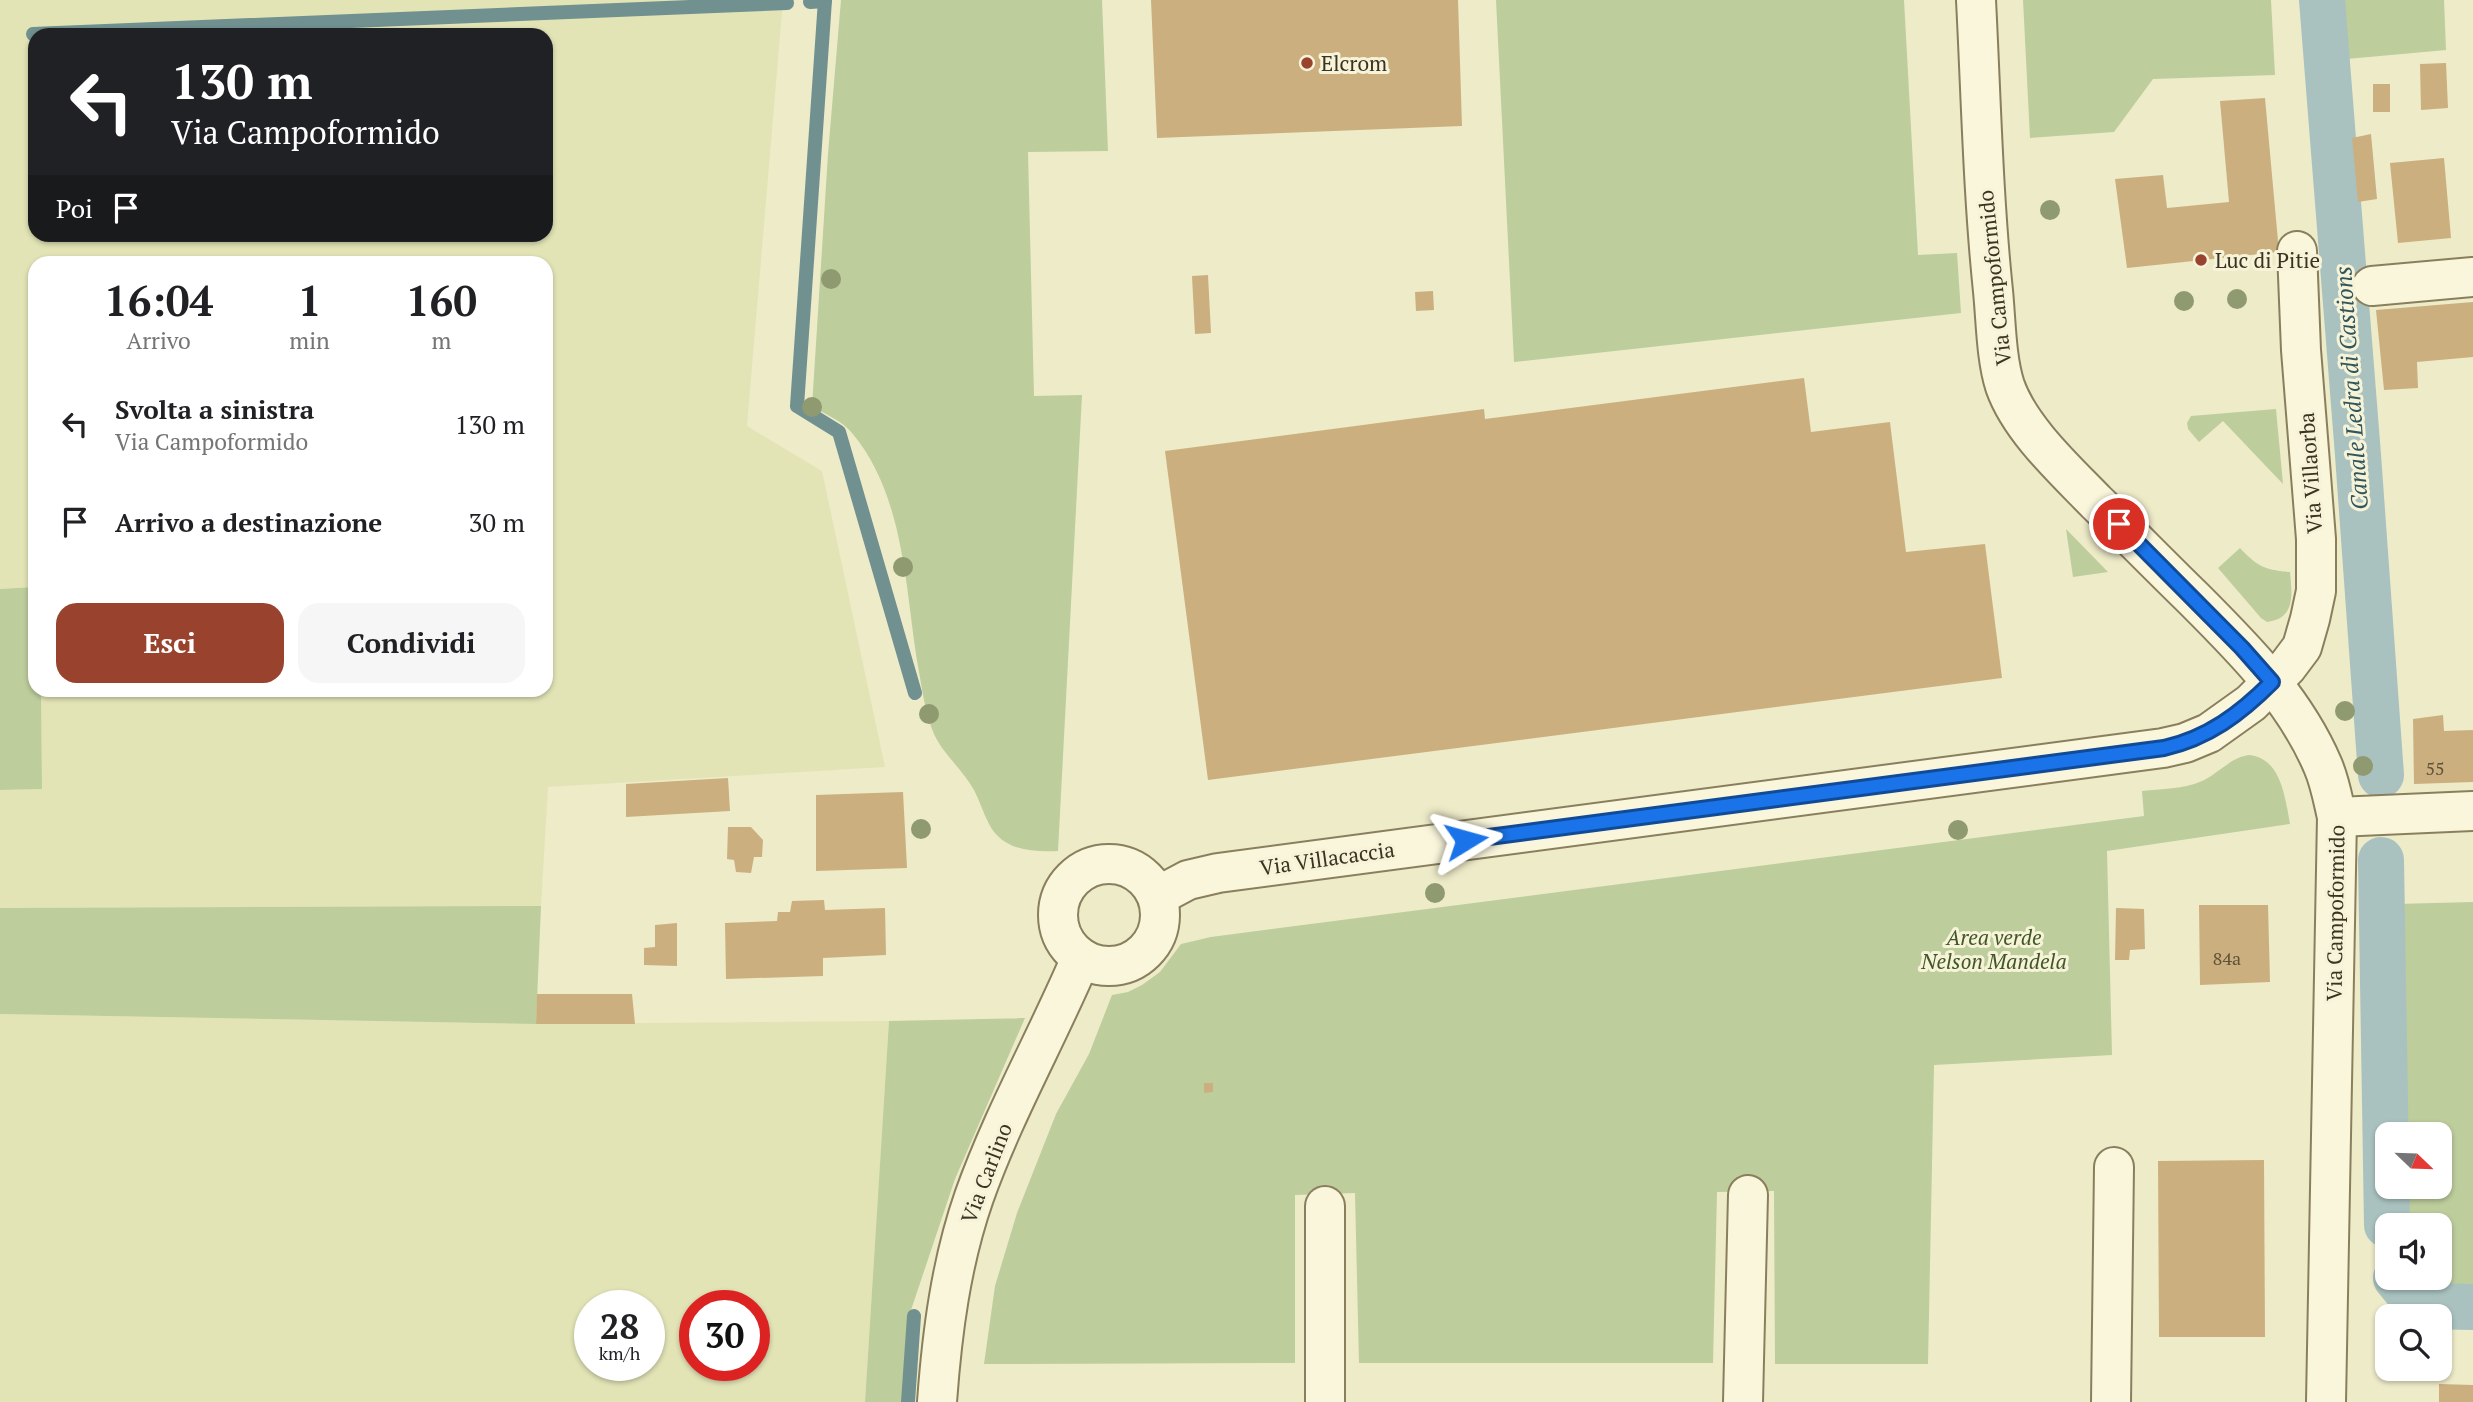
<!DOCTYPE html>
<html lang="it">
<head>
<meta charset="utf-8">
<style>
  :root { --surface:#fff; --page:#f6f6f6; --text:#202124; --muted:#757577; --accent:#99432e }
  body { margin:0; font-family:"PT Serif",serif; background:var(--page); color:var(--text); height:100vh; display:flex; flex-direction:column; font-size:26px; white-space:nowrap }
  * { box-sizing:border-box; margin:0 }
  p { font-size:23px; color:var(--muted) }
  .icon { flex:none; width:38px; height:38px; fill:none; stroke:currentColor; stroke-width:2; stroke-linecap:round; stroke-linejoin:round }
  .map { position:relative; flex:1; overflow:hidden }
  .details { position:absolute; left:28px; top:256px; width:525px; height:441px; display:flex; flex-direction:column; background:var(--surface); border-radius:21px; box-shadow:0 2px 5px #0004 }
  .details>* { flex:none }
  .banner { position:absolute; left:28px; top:28px; width:525px; height:214px; border-radius:21px; box-shadow:0 2px 5px #0004; background:#202124; color:#fff; overflow:hidden }
  .needle { width:46px; rotate:113deg }
  .buttons { position:absolute; left:2375px; top:1122px; display:grid; gap:14px }
  .buttons a { display:grid; place-items:center; width:77px; height:77px; border-radius:14px; background:var(--surface); box-shadow:0 2px 5px #0004; font-size:35px }
  .speed { position:absolute; left:574px; top:1290px; display:flex; gap:14px; font-size:35px; font-weight:700; text-align:center }
  .speed>* { display:grid; place-content:center; width:91px; height:91px; border-radius:50%; background:var(--surface); box-shadow:0 2px 5px #0004; line-height:1 }
  .speed small { font-size:18px; font-weight:400 }
  .speed .limit { border:10px solid #d22; background:#fff; color:#111 }
  .pin { position:absolute; display:grid; place-items:center; width:60px; height:60px; color:#fff; margin:-30px; border:4px solid #fff; border-radius:50%; box-shadow:0 2px 7px #0007 }
  .me { position:absolute; width:77px; margin:-38px; rotate:82deg; stroke-linejoin:round; filter:drop-shadow(0 0 5px #0008) }
  .turn { display:flex; align-items:center; gap:24px; height:147px; padding:0 28px; font-size:32px }
  .turn .icon { width:91px; height:91px; stroke-width:2.5 }
  .turn b { display:block; font-size:49px; line-height:60px }
  .then { display:flex; align-items:center; height:66px; padding:0 28px; background:#0003; gap:14px; font-size:26px }
  .eta { display:flex; justify-content:space-evenly; align-items:center; height:119px; text-align:center }
  .eta b { font-size:42px; font-weight:600; line-height:49px }
  .primary-button { display:flex; gap:14px; margin-top:auto; padding:14px 28px }
  .primary-button a { flex:1; height:80px; border-radius:21px; background:var(--accent); color:#fff; font-size:28px; font-weight:600; line-height:80px; text-align:center }
  .primary-button a+a { background:var(--page); color:var(--text) }
  ul { padding:0; list-style:none }
  li { display:flex; align-items:center; gap:21px; height:98px; padding:0 28px }
  li div { flex:1 }
  li b { display:block; font-size:26px }
  li em { font-style:normal }
  .map>svg:first-child { display:block }
  .farmland { fill:#e2e4b6; fill-rule:evenodd }
  .green { fill:#bdcd9c }
  .lines { fill:none; stroke-linecap:round; stroke-linejoin:round }
  .stream { stroke:#709190; stroke-width:14 }
  .canal { stroke:#a9c2c0; stroke-width:46 }
  .building { fill:#ccaf7f }
  .minor-casing { stroke:#8a7f5d; stroke-width:42 }
  .minor { stroke:#f9f6dc; stroke-width:38 }
  .tree { fill:#8f9a70 }
  .route-casing { stroke:#114b97; stroke-width:18 }
  .route { stroke:#1a73e8; stroke-width:12 }
  .poi-dot { fill:#99432e; stroke:#f6f3d8; stroke-width:2.5 }
  .labels { text-anchor:middle; dominant-baseline:central; stroke-width:6; stroke-linejoin:round; paint-order:stroke }
  .number-label { font-size:18px; fill:#5f5238 }
  .poi-label { font-size:21px; fill:#3b3321; stroke:#f6f3d8; text-anchor:start }
  .street-label { font-size:21px; fill:#3b3321; stroke:#f6f3d8 }
  .park-label { font-size:21px; font-style:italic; fill:#415728; stroke:#f6f3d8 }
  .water-label { font-size:23px; font-style:italic; fill:#30555b; stroke:#f6f3d8 }
</style>
</head>
<body>
<div class="map">
<svg width="2473" height="1402" viewBox="0 0 2473 1402">
  <rect width="100%" height="100%" fill="#eeebc9"/>
  <!-- farmland -->
  <g class="farmland">
    <path d="M 0,0 L 783,0 L 747,426 L 822,471 L 885,767 L 548,787 L 541,906 L 0,908 L 0,790 L 42,789 L 41,690 L 546,690 L 546,262 L 35,262 L 35,587 L 0,589 ZM 35,35 L 546,35 L 546,234 L 35,234 Z"/>
    <path d="M 0,1014 L 536,1024 L 889,1021 L 865,1402 L 0,1402 ZM 590,1306 L 649,1306 L 649,1365 L 590,1365 ZM 695,1306 L 754,1306 L 754,1365 L 695,1365 Z"/>
  </g>
  <!-- green -->
  <g class="green">
    <path d="M 841,0 L 1102,0 L 1108,151 L 1028,152 L 1034,396 L 1082,395 L 1058,851 C 1032,852 1003,851 989,824 C 983,813 980,801 974,790 C 963,770 943,754 934,734 C 925,713 922,688 918,666 C 905,589 905,496 852,433 C 842,421 826,414 812,407 L 828,154 Z"/>
    <path d="M 1496,0 L 1904,0 L 1918,255 L 1957,253 L 1961,313 L 1514,362 Z"/>
    <path d="M 2023,0 L 2271,0 L 2275,75 L 2153,79 L 2114,132 L 2030,138 Z"/>
    <path d="M 2342,0 L 2444,0 L 2446,50 L 2347,59 Z"/>
    <path d="M 2276,409 L 2283,484 L 2223,421 L 2199,442 L 2188,429 L 2187,423 L 2191,416 Z"/>
    <path d="M 2066,529 L 2108,572 L 2073,577 Z"/>
    <path d="M 2240,548 C 2257,566 2264,570 2290,572 C 2292,595 2296,618 2267,622 L 2261,618 L 2218,568 Z"/>
    <path d="M 35,587 L 35,690 L 41,690 L 42,789 L 0,790 L 0,589 Z"/>
    <path d="M 2249,755 C 2281,758 2285,797 2290,824 L 2107,851 L 2112,1055 L 1934,1065 L 1928,1364 L 1775,1364 L 1774,1191 L 1717,1192 L 1713,1363 L 1359,1363 L 1355,1193 L 1295,1195 L 1295,1363 L 984,1364 L 995,1286 L 1017,1213 L 1056,1114 L 1089,1054 L 1112,995 L 1128,992 L 1142,985 L 1160,972 L 1181,944 L 1211,937 L 2144,816 L 2142,791 C 2161,789 2184,789 2202,781 C 2218,774 2231,757 2249,755 Z"/>
    <path d="M 2473,902 L 2473,1301 L 2420,1300 L 2402,1278 L 2440,1278 L 2440,1225 L 2393,1225 L 2393,1187 L 2440,1186 L 2440,1134 L 2394,1134 L 2396,904 Z"/>
    <path d="M 541,906 L 536,1024 L 0,1014 L 0,908 Z"/>
    <path d="M 1025,1018 L 955,1179 L 910,1313 L 904,1402 L 865,1402 L 889,1021 Z"/>
  </g>
  <g class="lines">
    <!-- stream -->
    <g class="stream">
      <path d="M 825,0 L 797,406 L 839,432 L 915,693"/>
      <path d="M 810,2 L 825,1"/>
      <path d="M 33,34 L 787,3"/>
      <path d="M 908,1402 L 914,1316"/>
    </g>
    <!-- canal -->
    <g class="canal">
      <path d="M 2322,0 L 2358,455 L 2381,775"/>
      <path d="M 2381,860 L 2387,1225"/>
      <path d="M 2396,1278 L 2419,1306 L 2473,1307"/>
    </g>
  </g>
  <!-- building -->
  <g class="building">
    <path d="M 1151,0 L 1458,0 L 1462,126 L 1157,138 Z"/>
    <path d="M 2446,63 L 2448,108 L 2421,110 L 2420,64 Z"/>
    <rect x="2373" y="84" width="17" height="28"/>
    <path d="M 2265,98 L 2279,252 L 2127,268 L 2115,179 L 2163,175 L 2167,208 L 2229,202 L 2220,101 Z"/>
    <path d="M 2371,134 L 2377,199 L 2358,202 L 2352,138 Z"/>
    <path d="M 2444,158 L 2451,238 L 2398,243 L 2390,163 Z"/>
    <path d="M 1208,275 L 1211,333 L 1195,334 L 1192,276 Z"/>
    <path d="M 1433,291 L 1434,310 L 1416,311 L 1415,292 Z"/>
    <path d="M 2473,302 L 2473,357 L 2417,362 L 2418,388 L 2384,390 L 2376,310 Z"/>
    <path d="M 1804,378 L 1811,432 L 1890,422 L 1906,552 L 1985,544 L 2002,678 L 1208,780 L 1165,451 L 1484,409 L 1485,419 Z"/>
    <path d="M 2443,715 L 2444,731 L 2473,730 L 2473,782 L 2414,784 L 2413,719 Z"/>
    <path d="M 728,778 L 730,811 L 626,817 L 626,784 Z"/>
    <path d="M 903,792 L 907,868 L 816,871 L 816,795 Z"/>
    <path d="M 728,827 L 751,827 L 763,840 L 762,857 L 754,857 L 751,873 L 736,872 L 734,860 L 727,859 Z"/>
    <path d="M 824,900 L 825,910 L 885,908 L 886,955 L 823,958 L 823,976 L 726,979 L 725,923 L 777,921 L 778,912 L 790,912 L 792,901 Z"/>
    <path d="M 2199,905 L 2268,905 L 2270,982 L 2200,985 Z"/>
    <path d="M 2116,908 L 2144,909 L 2145,949 L 2130,950 L 2129,960 L 2115,960 Z"/>
    <path d="M 677,923 L 677,966 L 644,965 L 644,948 L 655,947 L 655,925 Z"/>
    <path d="M 537,994 L 632,994 L 635,1024 L 536,1024 Z"/>
    <path d="M 1204,1083 L 1213,1083 L 1213,1092 L 1204,1093 Z"/>
    <path d="M 2264,1160 L 2265,1337 L 2159,1337 L 2158,1161 Z"/>
    <path d="M 2439,1384 L 2473,1385 L 2473,1402 L 2439,1402 Z"/>
  </g>
  <g class="lines">
    <!-- minor casing -->
    <g class="minor-casing">
      <g id="minor">
        <path d="M 1976,0 C 1981,97 1983,195 1993,291 C 1996,321 1996,358 2005,386 C 2020,429 2065,470 2096,502 C 2129,534 2161,567 2194,599 C 2244,649 2295,700 2323,766 C 2330,782 2333,800 2337,817 L 2326,1402"/>
        <path d="M 2372,286 L 2473,277"/>
        <path d="M 2337,817 L 2473,811"/>
        <circle cx="1109" cy="915" r="51"/>
        <path d="M 1158,896 L 1188,880 L 1218,873 L 2163,748 L 2185,743 L 2209,733 L 2251,703 L 2287,667 L 2302,647 L 2310,619 L 2316,591 L 2316,539 L 2301,350 L 2297,251"/>
        <path d="M 937,1402 C 942,1333 951,1263 974,1197 C 1003,1115 1047,1038 1081,958"/>
        <path d="M 1325,1402 L 1325,1206"/>
        <path d="M 1743,1402 L 1748,1195"/>
        <path d="M 2111,1402 L 2114,1167"/>
      </g>
    </g>
    <!-- minor -->
    <use href="#minor" class="minor"/>
  </g>
  <!-- trees -->
  <g class="tree">
    <circle cx="2050" cy="210" r="10"/>
    <circle cx="831" cy="279" r="10"/>
    <circle cx="2237" cy="299" r="10"/>
    <circle cx="2184" cy="301" r="10"/>
    <circle cx="812" cy="407" r="10"/>
    <circle cx="903" cy="567" r="10"/>
    <circle cx="2345" cy="711" r="10"/>
    <circle cx="929" cy="714" r="10"/>
    <circle cx="2363" cy="766" r="10"/>
    <circle cx="921" cy="829" r="10"/>
    <circle cx="1958" cy="830" r="10"/>
    <circle cx="1435" cy="893" r="10"/>
  </g>
  <g class="lines">
    <!-- route casing -->
    <g class="route-casing">
      <path id="route" d="M 1466,840 L 2164,748 C 2208,738 2240,714 2272,682 L 2242,648 L 2119,524"/>
    </g>
    <!-- route -->
    <use href="#route" class="route"/>
  </g>
  <!-- markers -->
  <g class="poi-dot">
    <circle cx="1307" cy="63" r="7"/>
    <circle cx="2201" cy="260" r="7"/>
  </g>
  <g class="labels">
    <!-- number labels -->
    <g class="number-label">
      <text x="2435" y="768">55</text>
      <text x="2227" y="958">84a</text>
    </g>
    <!-- poi labels -->
    <g class="poi-label">
      <text x="1321" y="63">Elcrom</text>
      <text x="2215" y="260">Luc di Pitie</text>
    </g>
    <!-- street labels -->
    <g class="street-label">
      <text transform="translate(1994 278) rotate(-96)">Via Campoformido</text>
      <text transform="translate(2310 473) rotate(-94)">Via Villaorba</text>
      <text transform="translate(1327 858) rotate(-8)">Via Villacaccia</text>
      <text transform="translate(2335 913) rotate(-89)">Via Campoformido</text>
      <text transform="translate(986 1173) rotate(-69)">Via Carlino</text>
    </g>
    <!-- park labels -->
    <g class="park-label">
      <text x="1994" y="937">Area verde<tspan x="1994" dy="24">Nelson Mandela</tspan></text>
    </g>
    <!-- water labels -->
    <g class="water-label">
      <text transform="translate(2351 388) rotate(-94)">Canale Ledra di Castions</text>
    </g>
  </g>
</svg>
<div class="buttons">
<a><svg class="needle" viewBox="-14 -14 28 28"><path d="M0-13l5 13h-10z" fill="#e53935"/><path d="M0 13l5-13h-10z" fill="#757577"/></svg></a>
<a><svg class="icon" aria-label="sound" viewBox="0 0 24 24"><path d="M4 9h4l5-4v14l-5-4H4zM17 9q2 3 0 6"/></svg></a>
<a><svg class="icon" aria-label="search" viewBox="0 0 24 24"><circle cx="10" cy="10" r="6"/><path d="M15 15l6 6"/></svg></a>
</div>
<div class="speed"><div>28<small>km/h</small></div><div class="limit">30</div></div>
<div class="pin" style="left:2119px;top:524px;background:#d93025"><svg class="icon" aria-label="arrive" viewBox="0 0 24 24"><path d="M6 21V4h12l-3 4 3 4H6"/></svg></div>
<svg class="me" style="left:1466px;top:840px" viewBox="-20 -20 40 40"><path d="M0-17L14 15 0 8-14 15z" fill="#1a73e8" stroke="#fff" stroke-width="4"/></svg>
<div class="banner">
<div class="turn"><svg class="icon" aria-label="left" viewBox="0 0 24 24"><path d="M17 20v-9H6M10 6l-5 5 5 5"/></svg><div><b>130 m</b>Via Campoformido</div></div>
<div class="then">Poi<svg class="icon" aria-label="arrive" viewBox="0 0 24 24"><path d="M6 21V4h12l-3 4 3 4H6"/></svg></div>
</div>
<section class="details">
<div class="eta">
<div><b>16:04</b><p>Arrivo</p></div>
<div><b>1</b><p>min</p></div>
<div><b>160</b><p>m</p></div>
</div>
<ul>
<li><svg class="icon" aria-label="left" viewBox="0 0 24 24"><path d="M17 20v-9H6M10 6l-5 5 5 5"/></svg><div><b>Svolta a sinistra</b><p>Via Campoformido</p></div><em>130 m</em></li>
<li><svg class="icon" aria-label="arrive" viewBox="0 0 24 24"><path d="M6 21V4h12l-3 4 3 4H6"/></svg><div><b>Arrivo a destinazione</b></div><em>30 m</em></li>
</ul>
<div class="primary-button"><a>Esci</a><a>Condividi</a></div>
</section>
</div>
</body>
</html>
